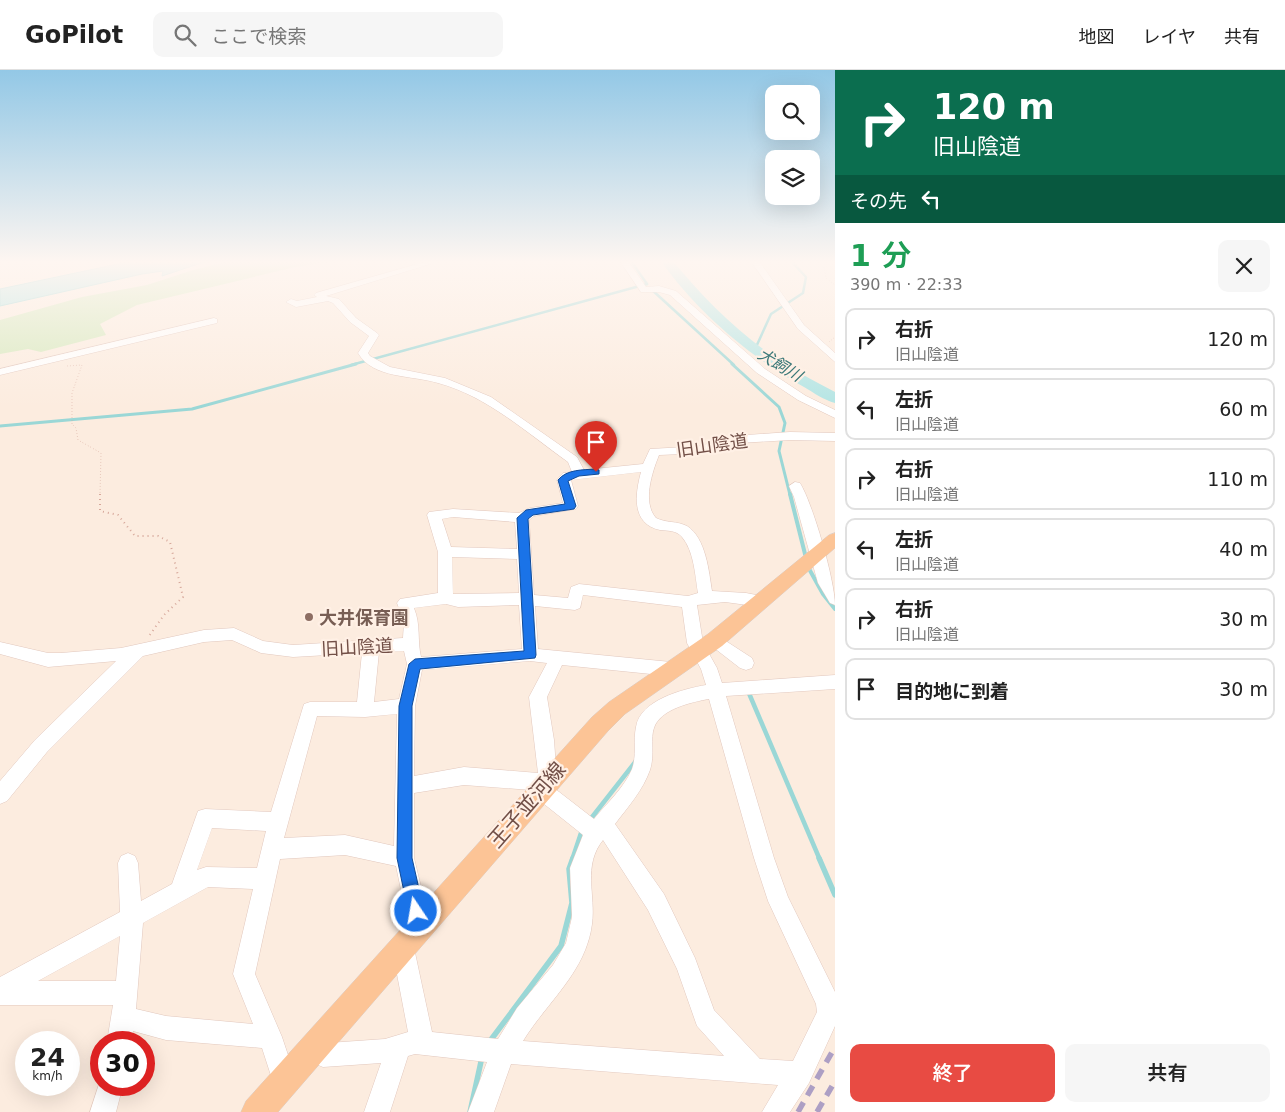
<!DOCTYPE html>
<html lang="ja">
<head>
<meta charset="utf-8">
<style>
  :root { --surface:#fff; --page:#f6f6f6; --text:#222; --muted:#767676; --line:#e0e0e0; --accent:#e84b43 }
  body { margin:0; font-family:"DejaVu Sans","Noto Sans JP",sans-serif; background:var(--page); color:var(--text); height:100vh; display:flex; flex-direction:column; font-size:19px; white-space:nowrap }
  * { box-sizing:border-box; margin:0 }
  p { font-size:16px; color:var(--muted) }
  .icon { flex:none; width:28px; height:28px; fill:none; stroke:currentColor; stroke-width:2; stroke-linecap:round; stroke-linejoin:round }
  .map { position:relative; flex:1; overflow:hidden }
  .drawer { display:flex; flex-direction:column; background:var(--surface); width:450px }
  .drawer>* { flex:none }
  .guide { background:#0b6e4f; color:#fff; overflow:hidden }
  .tools { position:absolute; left:765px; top:15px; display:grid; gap:10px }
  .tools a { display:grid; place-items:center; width:55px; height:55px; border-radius:10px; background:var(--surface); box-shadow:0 5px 20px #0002; font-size:25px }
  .speed { position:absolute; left:15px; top:961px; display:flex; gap:10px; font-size:25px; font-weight:700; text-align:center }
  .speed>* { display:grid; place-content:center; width:65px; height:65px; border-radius:50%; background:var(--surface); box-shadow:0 5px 20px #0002; line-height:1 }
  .speed small { font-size:12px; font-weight:400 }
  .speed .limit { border:8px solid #d22; background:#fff; color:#111 }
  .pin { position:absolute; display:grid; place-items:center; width:42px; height:42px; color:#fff; margin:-51px -21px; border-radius:50% 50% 50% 0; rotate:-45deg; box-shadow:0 0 5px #0007 }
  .pin .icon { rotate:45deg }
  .me { position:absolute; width:55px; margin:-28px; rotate:348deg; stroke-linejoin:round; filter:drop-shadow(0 0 4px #0008) }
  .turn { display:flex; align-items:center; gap:18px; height:105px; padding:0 15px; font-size:22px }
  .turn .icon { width:65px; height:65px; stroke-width:2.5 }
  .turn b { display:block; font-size:35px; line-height:42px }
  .then { display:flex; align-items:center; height:48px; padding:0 15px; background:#0003; gap:10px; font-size:19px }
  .round { display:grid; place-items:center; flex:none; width:52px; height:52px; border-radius:10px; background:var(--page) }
  .head { display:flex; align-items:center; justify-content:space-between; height:85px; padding:0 15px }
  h1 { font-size:30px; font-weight:600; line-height:38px; color:#1e9e55 }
  .action { display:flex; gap:10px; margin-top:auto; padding:10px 15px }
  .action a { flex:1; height:58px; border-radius:10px; background:var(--accent); color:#fff; font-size:20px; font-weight:600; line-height:58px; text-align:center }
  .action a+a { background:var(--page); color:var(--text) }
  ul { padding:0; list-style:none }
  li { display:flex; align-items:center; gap:15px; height:62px; margin:0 10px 8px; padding:0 5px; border:2px solid var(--line); border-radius:10px }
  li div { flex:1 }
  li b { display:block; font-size:19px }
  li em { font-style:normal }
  header { display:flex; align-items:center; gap:30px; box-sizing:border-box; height:70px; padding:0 25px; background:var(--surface); border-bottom:1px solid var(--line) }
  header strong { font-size:24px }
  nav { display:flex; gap:28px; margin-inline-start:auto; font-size:18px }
  .search { width:350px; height:45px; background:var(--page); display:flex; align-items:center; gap:12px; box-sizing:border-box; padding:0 18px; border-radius:10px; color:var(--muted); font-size:19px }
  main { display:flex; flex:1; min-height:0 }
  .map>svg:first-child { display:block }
  .green { fill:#d7e9be }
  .water { fill:#b4e5e4; stroke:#9ad7d6 }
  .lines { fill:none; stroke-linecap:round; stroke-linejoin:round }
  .stream-far4 { stroke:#9ad7d6; stroke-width:2.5 }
  .stream-far3 { stroke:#9ad7d6; stroke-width:3 }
  .stream-far2 { stroke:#9ad7d6; stroke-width:4 }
  .stream-far1 { stroke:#9ad7d6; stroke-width:4.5 }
  .stream { stroke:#9ad7d6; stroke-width:5.5 }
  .river { fill:#b4e5e4; fill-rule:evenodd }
  .minor-casing { stroke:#e2c8be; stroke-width:1 }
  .major-casing { stroke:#d8cecb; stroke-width:1 }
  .path-far1 { stroke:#d6a79a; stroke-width:1; stroke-dasharray:0.5 2.5; stroke-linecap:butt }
  .path { stroke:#d6a79a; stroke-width:2; stroke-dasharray:1 4; stroke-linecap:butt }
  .minor { fill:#fff; fill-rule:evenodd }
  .major { fill:#fcc496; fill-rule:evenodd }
  .rail { stroke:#ad9fc4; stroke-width:5.5; stroke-dasharray:11 8; stroke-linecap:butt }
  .route { fill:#1a73e8; stroke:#114b97 }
  .education-dot { fill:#8d6e63; stroke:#fff0e5; stroke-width:2 }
  .labels { text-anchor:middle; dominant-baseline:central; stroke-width:4.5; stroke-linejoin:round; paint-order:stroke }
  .far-water-label { font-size:16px; font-style:italic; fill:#3b7878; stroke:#fff0e5 }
  .street-label { font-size:18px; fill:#724f47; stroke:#fff0e5 }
  .education-label { font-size:18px; font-weight:bold; fill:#785e54; stroke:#fff0e5; text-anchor:start }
  .near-street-label { font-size:21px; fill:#724f47; stroke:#fff0e5 }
</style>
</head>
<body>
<header>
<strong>GoPilot</strong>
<div class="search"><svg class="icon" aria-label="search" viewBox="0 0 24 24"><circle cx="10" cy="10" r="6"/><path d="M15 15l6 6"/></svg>ここで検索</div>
<nav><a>地図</a><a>レイヤ</a><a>共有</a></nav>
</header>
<main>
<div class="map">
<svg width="835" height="1042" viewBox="0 0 835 1042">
  <rect width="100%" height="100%" fill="#fcecdf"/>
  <!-- green -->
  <path class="green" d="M 229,191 L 334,191 L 295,197 L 137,235 L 100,254 L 106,265 L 41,282 L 28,279 L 0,284 L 0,250 L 82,227 L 147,215 L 193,200 Z"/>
  <!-- water -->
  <path class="water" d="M 132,191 L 207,191 L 162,206 L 163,201 L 142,204 L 0,236 L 0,219 Z"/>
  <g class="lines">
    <!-- stream-far4 -->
    <g class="stream-far4">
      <path d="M 631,191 L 647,214"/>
      <path d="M 651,219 L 734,295"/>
      <path d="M 753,279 L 756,277 L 771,244 L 803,223 L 806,207 L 791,191"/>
      <path d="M 351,295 L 647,214"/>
    </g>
    <!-- stream-far3 -->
    <g class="stream-far3">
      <path d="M 732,294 L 779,337 L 785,353 L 779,381 L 790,425"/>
      <path d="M 0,356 L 192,339 L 356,294"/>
    </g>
    <!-- stream-far2 -->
    <g class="stream-far2">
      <path d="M 790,424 L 806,488"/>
      <path d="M 808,497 L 823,524 L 835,539"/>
    </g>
    <!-- stream-far1 -->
    <g class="stream-far1">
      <path d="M 748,621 L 820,790"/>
      <path d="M 589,751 L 636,691"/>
      <path d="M 572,790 L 582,760"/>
    </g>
    <!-- stream -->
    <g class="stream">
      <path d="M 819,788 L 835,825"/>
      <path d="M 490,971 L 561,876 L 572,833 L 569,799 L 573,788"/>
      <path d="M 470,1042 L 482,987"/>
    </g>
    <!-- river -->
    <path class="river" d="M 661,191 L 673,191 C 704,229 743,268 785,294 C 801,304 818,313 835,322 L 835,333 C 824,330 814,323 804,317 C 750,287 697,242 661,191 Z"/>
    <!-- minor casing -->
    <g class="minor-casing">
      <g id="minor">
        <path d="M 428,191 L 440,191 L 326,226 L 339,229 L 356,248 L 377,263 L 379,265 L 368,283 L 370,286 L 390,297 L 445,308 L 491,327 L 577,387 L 584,400 L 643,394 L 650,379 L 703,376 L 719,367 L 790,362 L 835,363 L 835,371 L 790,370 L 722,374 L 706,383 L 659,385 C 652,403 642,432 656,448 C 666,453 677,451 687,456 C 706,468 709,502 712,521 L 746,523 L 767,527 L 770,531 L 767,535 L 762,537 L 725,532 L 697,535 L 703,573 L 717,598 L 722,613 L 835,605 L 835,619 L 726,626 L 774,788 L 788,827 L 835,922 L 835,956 L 809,1013 L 790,1042 L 762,1042 L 778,1015 L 511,994 L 494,1042 L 468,1042 L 487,992 L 415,984 L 408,986 L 390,1042 L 364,1042 L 381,993 L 323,997 C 313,993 308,987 304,977 L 307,968 L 316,965 L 328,973 L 385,969 L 408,962 L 392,878 L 395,870 L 403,867 L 411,870 L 414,878 L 432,962 L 498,969 L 517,938 L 553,895 L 566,873 L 572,847 L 570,798 L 583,765 L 534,726 L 532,720 L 464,715 L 414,723 L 414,788 L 431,858 L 428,866 L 420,869 L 412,866 L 409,858 L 396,796 L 345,785 L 280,789 L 255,904 L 282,967 L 297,1012 L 294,1021 L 285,1024 L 276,1021 L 262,978 L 166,970 L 133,961 L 131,972 L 107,972 L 113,935 L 0,935 L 0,907 L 120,842 L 118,793 L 121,786 L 128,783 L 135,786 L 138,793 L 141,831 L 172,814 L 198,741 L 205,739 L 271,742 L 304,634 L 310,632 L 357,632 L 362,583 L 293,587 L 261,583 L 232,570 L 204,572 L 143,586 L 47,682 L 7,731 L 0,734 L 0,711 L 35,670 L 116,591 L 48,597 L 0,584 L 0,572 L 48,583 L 61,583 L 121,578 L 204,560 L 234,558 L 263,571 L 293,575 L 403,568 L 404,552 L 397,533 L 400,529 L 438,523 L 438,482 L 427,445 L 429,442 L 453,439 L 519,443 L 530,438 L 563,433 L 557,410 L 563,403 L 572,402 L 568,392 C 527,363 487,326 438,313 C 412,305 373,309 358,283 L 369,266 L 350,252 L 333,233 L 328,231 L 296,237 L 286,232 L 291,229 L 297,231 L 317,227 L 314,225 L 316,223 ZM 641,402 C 635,424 631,454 660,460 C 668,461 676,460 682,467 C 694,481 695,505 698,523 L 688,526 L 579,514 L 571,517 L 568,528 L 534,525 L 529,450 L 534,446 L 576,439 L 578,436 L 571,410 ZM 453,447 L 515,452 L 517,479 L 451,477 L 442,449 ZM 452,487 L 517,489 L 519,523 L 453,524 ZM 583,525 L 682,537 L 687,573 L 701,599 L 706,615 C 683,619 640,630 636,657 C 633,671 637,685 632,699 C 624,718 607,733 594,749 L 554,718 L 557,712 L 554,670 L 547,627 L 562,595 L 671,606 L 677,604 L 679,599 L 677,594 L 671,592 L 538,579 L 535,536 L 575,540 L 580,538 ZM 446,534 L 458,537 L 519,535 L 522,579 L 421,587 C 417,569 421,555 414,538 ZM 404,581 L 407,594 L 399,629 L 374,632 L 379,582 ZM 530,591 L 547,593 L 529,627 L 538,703 L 464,697 L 414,706 L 415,636 L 422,600 ZM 709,629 L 754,788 L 768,831 L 816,934 L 817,942 L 793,991 L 760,989 L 714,940 L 695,888 L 664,824 L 615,754 C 628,737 643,720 650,700 C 655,685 650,668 654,658 C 660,639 692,632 709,629 ZM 397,644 L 394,776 L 345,765 L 284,768 L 317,646 L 365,647 ZM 212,758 L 266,761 L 257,798 L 206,797 L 197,800 ZM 603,770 L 648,840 L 677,899 L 697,956 L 724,986 L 523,971 C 547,932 586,902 592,854 C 596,825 582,796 603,770 ZM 208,817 L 253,819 L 233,904 L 253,954 L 166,946 L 136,939 L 143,853 ZM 120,866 L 116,911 L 38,911 Z"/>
        <path d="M 620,191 L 628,191 L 646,217 L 659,216 L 676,221 L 765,299 L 806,326 L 835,340 L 835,348 L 798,330 L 757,303 L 670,225 L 659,222 L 641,222 Z"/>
        <path d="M 751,191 L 759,191 L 804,255 L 835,283 L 835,292 L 798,259 Z"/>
        <path d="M 214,248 L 217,249 L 217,253 L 0,305 L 0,299 Z"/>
        <path d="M 795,412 L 800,413 C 813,434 835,511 835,535 L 830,533 L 818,513 L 794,427 L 789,416 Z"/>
        <path d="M 715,564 L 752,588 L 754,593 L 752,598 L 746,600 L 740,598 L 709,574 L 707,570 L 709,566 Z"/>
        <path d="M 101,1008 L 101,1015 L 123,1015 L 116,1042 L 90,1042 Z"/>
      </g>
    </g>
    <!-- major casing -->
    <g class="major-casing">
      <path id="major" d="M 835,463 L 835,478 L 722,576 L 625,644 L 608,661 L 278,1042 L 241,1042 L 246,1031 L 592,647 L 609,632 L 708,564 L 829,465 Z"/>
    </g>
    <!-- path-far1 -->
    <g class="path-far1">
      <path d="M 823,191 L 826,208 L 835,215"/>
      <path d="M 829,272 L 835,267"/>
      <path d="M 67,296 L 82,295 L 72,323 L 72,354 L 76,358 L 78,370 L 101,383 L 100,425"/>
    </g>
    <!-- path -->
    <path class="path" d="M 100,424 L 100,441 L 118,445 L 135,466 L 158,466 L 170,472 L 183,527 L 164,545 L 149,566"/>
    <!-- minor -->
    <use href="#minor" class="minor"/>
    <!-- major -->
    <use href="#major" class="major"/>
    <!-- rail -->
    <g class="rail">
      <path d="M 798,1042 L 835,977"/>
      <path d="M 817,1042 L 835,1011"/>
    </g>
  </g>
  <!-- sky -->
  <linearGradient id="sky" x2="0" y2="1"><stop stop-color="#93c8e6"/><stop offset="0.57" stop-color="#fef6f1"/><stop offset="1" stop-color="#fef6f1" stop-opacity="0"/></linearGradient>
  <rect width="835" height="337" fill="url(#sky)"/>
  <!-- route -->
  <path class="route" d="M 596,399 L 599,400 L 599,404 L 579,406 L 568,411 L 576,436 L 574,439 L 533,445 L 528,449 L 536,585 L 535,588 L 420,599 L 412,636 L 412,788 L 424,841 L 422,846 L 416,849 L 410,846 L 408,841 L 397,788 L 399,636 L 409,594 L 415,589 L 524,581 L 517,448 L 526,440 L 565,434 L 558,410 C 567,399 583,400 596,399 Z"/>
  <!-- markers -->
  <circle class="education-dot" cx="309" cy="547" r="5"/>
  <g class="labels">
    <!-- far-water labels -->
    <g class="far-water-label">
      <text transform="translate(780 295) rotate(31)">犬飼川</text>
    </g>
    <!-- street labels -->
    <g class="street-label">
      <text transform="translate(712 375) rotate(-8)">旧山陰道</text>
      <text transform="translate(357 577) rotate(-3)">旧山陰道</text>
    </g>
    <!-- education labels -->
    <g class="education-label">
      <text x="319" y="547">大井保育園</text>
    </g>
    <!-- near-street labels -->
    <g class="near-street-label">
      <text transform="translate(527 735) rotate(-49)">王子並河線</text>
    </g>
  </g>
</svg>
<div class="tools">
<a><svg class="icon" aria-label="search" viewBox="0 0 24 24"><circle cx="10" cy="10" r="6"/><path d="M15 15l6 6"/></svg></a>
<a><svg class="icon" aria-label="layers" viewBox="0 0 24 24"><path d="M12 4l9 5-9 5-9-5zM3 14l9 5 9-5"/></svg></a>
</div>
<div class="speed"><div>24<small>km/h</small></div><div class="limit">30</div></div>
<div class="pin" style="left:596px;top:402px;background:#d93025"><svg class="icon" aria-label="arrive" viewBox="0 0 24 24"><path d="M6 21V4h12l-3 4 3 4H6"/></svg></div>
<svg class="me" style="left:416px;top:841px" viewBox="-20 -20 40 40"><circle r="17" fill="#1a73e8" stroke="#fff" stroke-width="3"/><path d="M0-11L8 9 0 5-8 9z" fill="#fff"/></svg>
</div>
<section class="drawer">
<div class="guide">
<div class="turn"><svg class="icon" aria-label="right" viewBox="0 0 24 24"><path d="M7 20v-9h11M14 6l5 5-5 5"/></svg><div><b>120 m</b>旧山陰道</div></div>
<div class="then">その先<svg class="icon" aria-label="left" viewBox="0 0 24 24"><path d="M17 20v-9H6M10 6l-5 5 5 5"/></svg></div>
</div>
<div class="head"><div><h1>1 分</h1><p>390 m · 22:33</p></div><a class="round"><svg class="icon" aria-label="close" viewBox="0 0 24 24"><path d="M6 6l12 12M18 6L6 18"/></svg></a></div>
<ul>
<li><svg class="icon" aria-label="right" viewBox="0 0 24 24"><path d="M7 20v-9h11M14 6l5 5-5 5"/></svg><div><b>右折</b><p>旧山陰道</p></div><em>120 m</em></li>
<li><svg class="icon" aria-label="left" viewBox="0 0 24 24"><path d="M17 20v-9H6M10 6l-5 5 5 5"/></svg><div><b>左折</b><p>旧山陰道</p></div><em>60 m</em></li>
<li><svg class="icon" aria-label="right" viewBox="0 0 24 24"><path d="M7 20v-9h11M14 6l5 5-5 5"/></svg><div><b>右折</b><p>旧山陰道</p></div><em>110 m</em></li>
<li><svg class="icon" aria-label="left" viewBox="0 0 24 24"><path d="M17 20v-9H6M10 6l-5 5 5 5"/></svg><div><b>左折</b><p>旧山陰道</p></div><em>40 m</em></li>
<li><svg class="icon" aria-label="right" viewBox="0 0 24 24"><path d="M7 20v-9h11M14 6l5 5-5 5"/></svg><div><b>右折</b><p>旧山陰道</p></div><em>30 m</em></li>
<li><svg class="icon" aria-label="arrive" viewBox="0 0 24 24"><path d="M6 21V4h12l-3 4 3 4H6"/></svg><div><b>目的地に到着</b></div><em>30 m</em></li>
</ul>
<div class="action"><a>終了</a><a>共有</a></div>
</section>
</main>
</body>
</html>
